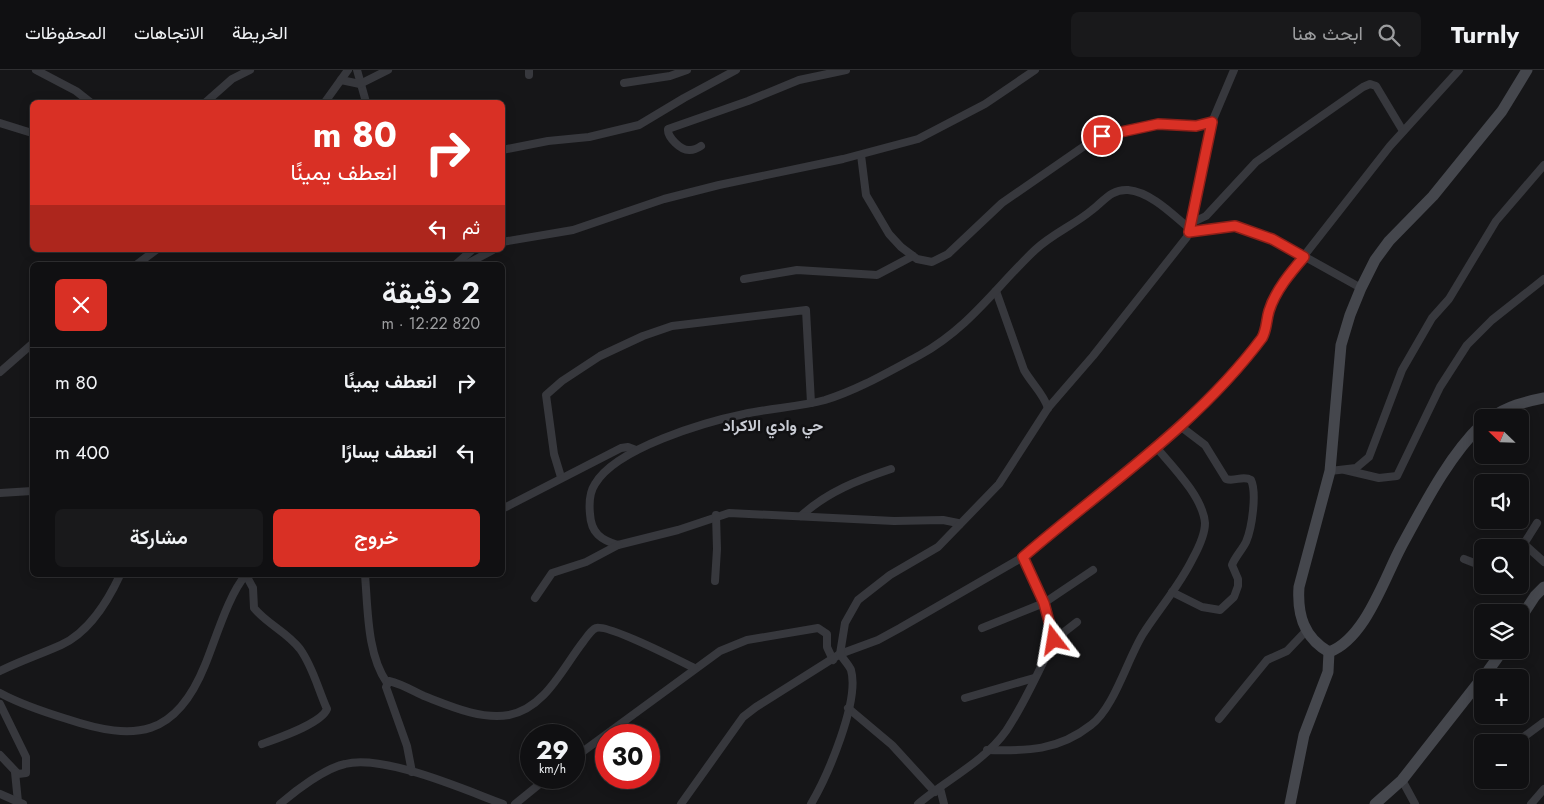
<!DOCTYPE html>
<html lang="ar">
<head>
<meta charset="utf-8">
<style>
  :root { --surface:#101012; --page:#19191b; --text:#f1f3f6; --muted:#9c9d9f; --line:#303032; --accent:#d93025 }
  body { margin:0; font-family:Jost,Vazirmatn,sans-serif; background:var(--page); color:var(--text); direction:rtl; height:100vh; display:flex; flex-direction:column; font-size:19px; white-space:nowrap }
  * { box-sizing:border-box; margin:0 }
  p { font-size:16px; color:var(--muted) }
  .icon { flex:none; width:28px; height:28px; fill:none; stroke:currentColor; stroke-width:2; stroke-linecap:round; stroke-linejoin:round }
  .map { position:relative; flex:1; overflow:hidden; direction:ltr }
  .sheet { position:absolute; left:30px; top:192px; width:475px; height:315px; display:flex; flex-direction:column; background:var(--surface); border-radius:8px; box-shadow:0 2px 12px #0003,0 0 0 1px var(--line); direction:rtl }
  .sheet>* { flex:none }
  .guide { position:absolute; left:30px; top:30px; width:475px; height:152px; border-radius:8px; box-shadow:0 2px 12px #0003,0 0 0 1px var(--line); direction:rtl; background:#d93025; color:#fff; overflow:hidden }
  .needle { width:32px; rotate:293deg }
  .tools { position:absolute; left:1474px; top:339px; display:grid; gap:10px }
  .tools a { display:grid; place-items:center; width:55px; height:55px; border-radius:8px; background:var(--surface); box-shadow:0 2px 12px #0003,0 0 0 1px var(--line); font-size:25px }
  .speed { position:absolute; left:520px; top:654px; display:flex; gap:10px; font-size:25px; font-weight:700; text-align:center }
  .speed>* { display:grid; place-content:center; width:65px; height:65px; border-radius:50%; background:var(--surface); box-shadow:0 2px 12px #0003,0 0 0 1px var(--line); line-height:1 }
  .speed small { font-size:12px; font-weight:400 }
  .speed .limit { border:8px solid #d22; background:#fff; color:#111 }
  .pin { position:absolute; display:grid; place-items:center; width:42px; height:42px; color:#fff; margin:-21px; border:2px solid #fff; border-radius:50%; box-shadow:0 1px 5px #0007 }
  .me { position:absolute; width:55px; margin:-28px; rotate:346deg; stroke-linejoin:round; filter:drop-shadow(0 0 4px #0008) }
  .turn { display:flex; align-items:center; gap:18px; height:105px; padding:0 25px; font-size:22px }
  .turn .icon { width:65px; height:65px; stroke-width:2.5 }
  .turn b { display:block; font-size:35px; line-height:42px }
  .then { display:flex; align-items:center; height:48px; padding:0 25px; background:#0003; gap:10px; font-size:19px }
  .round { display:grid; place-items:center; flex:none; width:52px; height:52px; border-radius:8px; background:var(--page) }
  .headline { display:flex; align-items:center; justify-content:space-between; height:85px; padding:0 25px }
  h1 { font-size:30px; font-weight:600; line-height:38px }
  .primary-button { display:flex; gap:10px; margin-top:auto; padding:10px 25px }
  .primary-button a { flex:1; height:58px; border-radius:8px; background:var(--accent); color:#fff; font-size:20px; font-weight:600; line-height:58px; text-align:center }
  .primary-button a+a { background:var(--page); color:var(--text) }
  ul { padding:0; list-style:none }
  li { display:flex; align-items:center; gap:15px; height:70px; padding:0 25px; border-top:1px solid var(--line) }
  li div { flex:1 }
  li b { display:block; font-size:19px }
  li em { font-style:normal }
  header { display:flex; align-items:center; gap:30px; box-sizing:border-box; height:70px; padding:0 25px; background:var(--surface); border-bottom:1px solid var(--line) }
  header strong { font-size:24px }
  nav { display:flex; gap:28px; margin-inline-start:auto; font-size:18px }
  .search { width:350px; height:45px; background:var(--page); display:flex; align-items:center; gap:12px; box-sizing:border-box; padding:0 18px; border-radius:8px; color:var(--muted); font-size:19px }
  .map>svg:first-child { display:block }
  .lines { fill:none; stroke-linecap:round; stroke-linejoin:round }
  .street { stroke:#37383d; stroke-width:8 }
  .secondary { stroke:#45474d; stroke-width:11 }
  .route-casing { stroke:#8d1f18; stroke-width:12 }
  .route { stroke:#d93025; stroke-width:9 }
  .labels { text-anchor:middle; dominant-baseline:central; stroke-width:5; stroke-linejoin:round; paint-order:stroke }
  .neighbourhood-label { font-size:16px; font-weight:bold; fill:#c9ccd4; stroke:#111113 }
</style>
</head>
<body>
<header>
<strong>Turnly</strong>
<div class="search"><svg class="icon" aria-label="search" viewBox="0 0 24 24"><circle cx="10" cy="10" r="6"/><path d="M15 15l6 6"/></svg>ابحث هنا</div>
<nav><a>الخريطة</a><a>الاتجاهات</a><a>المحفوظات</a></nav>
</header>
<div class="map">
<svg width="1544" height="734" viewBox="0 0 1544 734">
  <rect width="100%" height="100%" fill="#161618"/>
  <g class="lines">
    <!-- street -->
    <g class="street">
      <path d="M 36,0 L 76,21 L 90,32"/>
      <path d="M 357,0 L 366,32"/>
      <path d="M 529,0 L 529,5"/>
      <path d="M 341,10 L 360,14 L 388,0"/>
      <path d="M 624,13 L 670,6 L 687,0"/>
      <path d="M 206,32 L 232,9 L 250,0"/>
      <path d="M 325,32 L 348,0"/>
      <path d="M 0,53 L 32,63"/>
      <path d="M 701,76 C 698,78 693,80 690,80 C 681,81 667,67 668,59 L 748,31 L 799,10 L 846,0"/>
      <path d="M 502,80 L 548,71 L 589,67 L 639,55 L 684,28 L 736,0"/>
      <path d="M 861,85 L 866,125 L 889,164 L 901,177 L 917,189 L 932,192 L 948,184 L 1002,133 L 1093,70 L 1158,54 L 1196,55 L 1212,52"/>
      <path d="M 1191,153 L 1206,146 L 1256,92 L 1363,17 L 1370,14 L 1376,16 L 1403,61"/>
      <path d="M 1189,162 L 1220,157 L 1235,156 L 1250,160 L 1273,169 L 1361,218"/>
      <path d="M 502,172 L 573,160 L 664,129 L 719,115 L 843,89 L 918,69 L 985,34 L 1035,0"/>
      <path d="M 136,195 L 156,180"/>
      <path d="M 455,195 L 472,180"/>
      <path d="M 465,195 L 493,180"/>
      <path d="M 744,209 L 797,200 L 877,205 L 913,186"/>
      <path d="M 996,221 L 1024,300 C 1032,314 1043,323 1048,338"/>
      <path d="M 0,302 L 32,274"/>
      <path d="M 1345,400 L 1379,408 L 1397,406 L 1440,317 L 1467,275 L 1492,250 L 1544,209"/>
      <path d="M 1330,401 L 1356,398 L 1369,387 L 1402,300 L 1432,248 L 1449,229 L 1496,151 L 1544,95"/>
      <path d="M 561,407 L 554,384 L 546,325 L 562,311 L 600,286 L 643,266 L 672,256 L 806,240 L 811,333"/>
      <path d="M 0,423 L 32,421"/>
      <path d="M 502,439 L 621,378 L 628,377 L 636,380"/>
      <path d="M 801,446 C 827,422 858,410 891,399"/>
      <path d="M 959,455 L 958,453 L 943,450 L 894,451 L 729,443 L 678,460 L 618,475 C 601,470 591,463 590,444 C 589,434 589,423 595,414 C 616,378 705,352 744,344 C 771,338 799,337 825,330 C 858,320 890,301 920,285 C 970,257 995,218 1035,180 C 1052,164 1074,155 1092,140 C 1104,131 1111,119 1128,120 C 1151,122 1173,145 1190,159"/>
      <path d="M 1524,474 L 1544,492"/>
      <path d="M 1520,480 L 1537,453"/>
      <path d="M 1464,489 L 1482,496"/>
      <path d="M 246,505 L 253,518 L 254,538 C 267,554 287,562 300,579 C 313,597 318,619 327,639 C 321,654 278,668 262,674"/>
      <path d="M 365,505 C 368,540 367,584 387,613"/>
      <path d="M 715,511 L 717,479 L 716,445"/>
      <path d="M 1172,522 L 1202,537 L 1220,540 L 1234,527 L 1238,516 L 1238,509 L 1232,495 C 1235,487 1242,480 1246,472 C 1252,458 1257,423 1251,410 C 1243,405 1235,412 1226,409 L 1205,375 L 1180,356"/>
      <path d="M 535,528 L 552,503 L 586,492 L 618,475"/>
      <path d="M 982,558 L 1044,533 L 1093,500"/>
      <path d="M 1054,570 L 1077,552"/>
      <path d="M 0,601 C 20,591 41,584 61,575 C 88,563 108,531 120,505"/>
      <path d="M 0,623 C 22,635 44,642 67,649 C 136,672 176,667 205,595 C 215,571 229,523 246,505"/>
      <path d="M 965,628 L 1034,608"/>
      <path d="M 0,634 L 26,687 L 26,703 L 18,704 L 0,685"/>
      <path d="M 848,638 L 892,675 L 935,722"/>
      <path d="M 1219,649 L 1267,590 L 1287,581 L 1306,561"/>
      <path d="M 1517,672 L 1544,652"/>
      <path d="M 987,680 C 1027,681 1058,681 1091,655 C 1114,638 1127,590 1143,564 C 1159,539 1180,515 1193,488 C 1199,477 1205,465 1205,453 C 1203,427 1172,396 1156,377"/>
      <path d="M 574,688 L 720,581 L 747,570 L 818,558 L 827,564 L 827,577 L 833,590"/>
      <path d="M 15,702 L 18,732"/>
      <path d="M 412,702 L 407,676 L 386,617 L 389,611 C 402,614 413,621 424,626 C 450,636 481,650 509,645 C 545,638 562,599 583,572 C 586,568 591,560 596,558 C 608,554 680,591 694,598"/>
      <path d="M 1402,710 L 1415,734"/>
      <path d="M 940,718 L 944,734"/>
      <path d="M 0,724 L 23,734"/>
      <path d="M 280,734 C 295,721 325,698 345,694 C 384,684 465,720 503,734"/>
      <path d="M 515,734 L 547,708"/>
      <path d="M 681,734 L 743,647 L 756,637 L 840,584 L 878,570 L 900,558 L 1023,487 L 1156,377 L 1228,309 L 1254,280 L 1266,261 L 1269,240 L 1289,205 L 1390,76 L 1459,0"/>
      <path d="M 811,734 C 827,707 860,631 851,600 C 849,595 843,589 840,584 L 845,553 L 858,530 L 890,505 L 938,477 L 999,414 L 1048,338 L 1093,286 L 1187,167 L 1212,52 L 1234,0"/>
      <path d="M 918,734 C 946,710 984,692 1006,661 C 1025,633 1039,600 1054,570 L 1044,533 L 1023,487"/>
      <path d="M 1531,734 L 1544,719"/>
    </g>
    <!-- secondary -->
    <g class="secondary">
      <path d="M 1491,348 C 1508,336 1524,332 1544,328"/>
      <path d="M 1482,354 C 1448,387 1424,435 1401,477 C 1384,509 1365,569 1329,582 C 1304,568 1297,545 1299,517 L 1330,401 L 1341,275 L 1350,245 L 1361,218 L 1375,190 L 1389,171 L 1433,126 L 1467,84 L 1502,41 L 1527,0"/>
      <path d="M 1520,549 L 1535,526 L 1544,517"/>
      <path d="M 1483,608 L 1503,580"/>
      <path d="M 1290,734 L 1304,665 L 1328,602 L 1329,582"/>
      <path d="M 1375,734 L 1402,710 L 1482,608"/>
    </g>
  </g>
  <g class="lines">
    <!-- route casing -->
    <g class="route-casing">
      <path id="route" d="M 1054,570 L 1044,533 L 1023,487 C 1104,417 1197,355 1262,268 C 1267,259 1266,251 1269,241 C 1275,221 1291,202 1304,187 L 1272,169 L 1235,156 L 1189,162 L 1212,52 L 1196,56 L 1158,54 L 1102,66"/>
    </g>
    <!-- route -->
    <use href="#route" class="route"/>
  </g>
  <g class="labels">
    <!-- neighbourhood labels -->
    <g class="neighbourhood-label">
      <text x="773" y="355">حي وادي الاكراد</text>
    </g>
  </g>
</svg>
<div class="tools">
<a><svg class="needle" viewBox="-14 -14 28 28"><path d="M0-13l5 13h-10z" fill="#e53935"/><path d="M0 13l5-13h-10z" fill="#9c9d9f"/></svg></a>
<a><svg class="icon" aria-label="sound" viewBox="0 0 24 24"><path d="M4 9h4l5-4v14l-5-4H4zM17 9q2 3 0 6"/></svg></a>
<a><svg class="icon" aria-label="search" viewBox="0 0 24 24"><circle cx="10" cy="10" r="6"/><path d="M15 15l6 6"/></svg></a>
<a><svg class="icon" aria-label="layers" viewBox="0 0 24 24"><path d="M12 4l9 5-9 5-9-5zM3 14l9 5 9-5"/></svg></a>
<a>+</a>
<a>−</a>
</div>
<div class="speed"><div>29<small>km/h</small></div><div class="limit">30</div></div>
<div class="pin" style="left:1102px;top:66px;background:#d93025"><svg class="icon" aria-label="arrive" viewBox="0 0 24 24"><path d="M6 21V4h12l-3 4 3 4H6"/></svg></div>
<svg class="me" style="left:1054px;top:570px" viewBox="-20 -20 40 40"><path d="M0-17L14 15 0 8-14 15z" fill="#d93025" stroke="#fff" stroke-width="4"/></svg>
<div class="guide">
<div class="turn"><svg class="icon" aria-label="right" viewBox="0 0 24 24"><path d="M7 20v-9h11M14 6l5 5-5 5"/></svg><div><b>80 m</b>انعطف يمينًا</div></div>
<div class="then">ثم<svg class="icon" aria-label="left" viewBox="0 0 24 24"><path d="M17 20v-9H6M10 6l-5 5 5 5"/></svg></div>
</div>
<section class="sheet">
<div class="headline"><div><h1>2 دقيقة</h1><p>820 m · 12:22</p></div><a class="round" style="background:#d93025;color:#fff"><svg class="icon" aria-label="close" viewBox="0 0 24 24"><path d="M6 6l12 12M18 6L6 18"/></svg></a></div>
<ul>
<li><svg class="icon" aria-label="right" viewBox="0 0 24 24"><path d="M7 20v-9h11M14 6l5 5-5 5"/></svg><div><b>انعطف يمينًا</b></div><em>80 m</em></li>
<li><svg class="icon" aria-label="left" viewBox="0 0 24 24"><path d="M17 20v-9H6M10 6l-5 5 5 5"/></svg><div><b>انعطف يسارًا</b></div><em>400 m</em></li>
</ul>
<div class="primary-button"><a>خروج</a><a>مشاركة</a></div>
</section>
</div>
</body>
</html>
